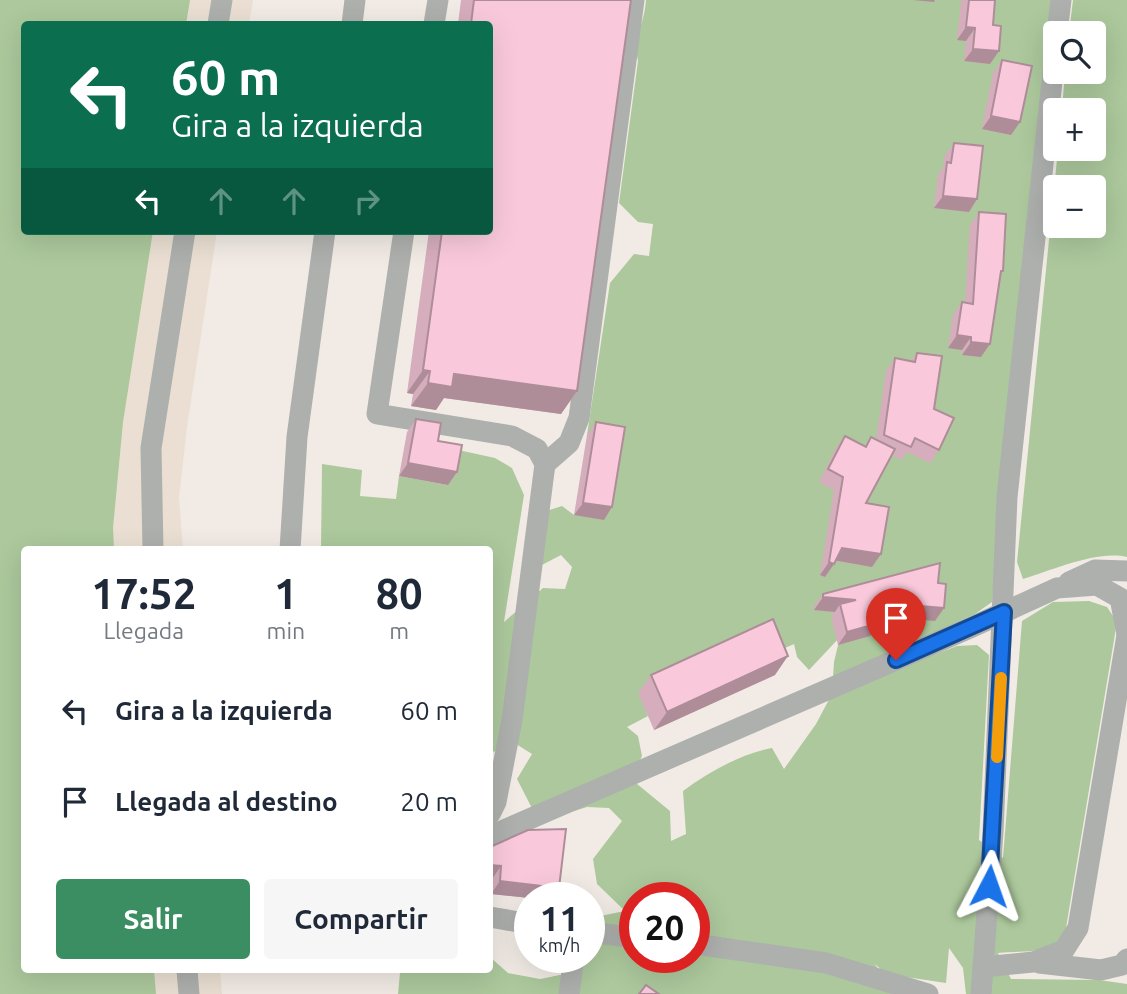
<!DOCTYPE html>
<html lang="es">
<head>
<meta charset="utf-8">
<style>
  :root { --surface:#fff; --page:#f6f6f7; --text:#1f2937; --muted:#747a83; --accent:#3a8e61 }
  body { margin:0; font-family:Ubuntu,sans-serif; background:var(--page); color:var(--text); height:100vh; display:flex; flex-direction:column; font-size:26px; white-space:nowrap }
  * { box-sizing:border-box; margin:0 }
  p { font-size:23px; color:var(--muted) }
  .icon { flex:none; width:38px; height:38px; fill:none; stroke:currentColor; stroke-width:2; stroke-linecap:round; stroke-linejoin:round }
  .map { position:relative; flex:1; overflow:hidden }
  .drawer { position:absolute; left:21px; top:546px; width:472px; height:427px; display:flex; flex-direction:column; background:var(--surface); border-radius:7px; box-shadow:0 7px 28px #0002 }
  .drawer>* { flex:none }
  .guide { position:absolute; left:21px; top:21px; width:472px; height:214px; border-radius:7px; box-shadow:0 7px 28px #0002; background:#0b6e4f; color:#fff; overflow:hidden }
  .buttons { position:absolute; left:1043px; top:21px; display:grid; gap:14px }
  .buttons a { display:grid; place-items:center; width:63px; height:63px; border-radius:7px; background:var(--surface); box-shadow:0 7px 28px #0002; font-size:35px }
  .speed { position:absolute; left:514px; top:882px; display:flex; gap:14px; font-size:35px; font-weight:700; text-align:center }
  .speed>* { display:grid; place-content:center; width:91px; height:91px; border-radius:50%; background:var(--surface); box-shadow:0 7px 28px #0002; line-height:1 }
  .speed small { font-size:18px; font-weight:400 }
  .speed .limit { border:10px solid #d22; background:#fff; color:#111 }
  .pin { position:absolute; display:grid; place-items:center; width:60px; height:60px; color:#fff; margin:-72px -30px; border-radius:50% 50% 50% 0; rotate:-45deg; box-shadow:0 0 7px #0007 }
  .pin .icon { rotate:45deg }
  .me { position:absolute; width:77px; margin:-38px; rotate:4deg; stroke-linejoin:round; filter:drop-shadow(0 0 5px #0008) }
  .turn { display:flex; align-items:center; gap:24px; height:147px; padding:0 35px; font-size:32px }
  .turn .icon { width:91px; height:91px; stroke-width:2.5 }
  .turn b { display:block; font-size:49px; line-height:60px }
  .lanes { display:flex; align-items:center; height:66px; padding:0 35px; background:#0003; justify-content:center; gap:35px; direction:ltr }
  .lanes .off { opacity:.35 }
  .eta { display:flex; justify-content:space-evenly; align-items:center; height:119px; text-align:center }
  .eta b { font-size:42px; font-weight:700; line-height:49px }
  .primary-button { display:flex; gap:14px; margin-top:auto; padding:14px 35px }
  .primary-button a { flex:1; height:80px; border-radius:7px; background:var(--accent); color:#fff; font-size:28px; font-weight:700; line-height:80px; text-align:center }
  .primary-button a+a { background:var(--page); color:var(--text) }
  ul { padding:0; list-style:none }
  li { display:flex; align-items:center; gap:21px; height:91px; padding:0 35px }
  li div { flex:1 }
  li b { display:block; font-size:26px }
  li em { font-style:normal }
  .map>svg:first-child { display:block }
  .built { fill:#eadfd2 }
  .green { fill:#acc89c; fill-rule:evenodd }
  .lines { fill:none; stroke-linecap:round; stroke-linejoin:round }
  .minor { stroke:#adb0ad; stroke-width:21 }
  .wall { fill:#d6adbc }
  .shaded-wall { fill:#ae8d99 }
  .building { fill:#f9c9db; stroke:#ae8d99; stroke-width:2 }
  .route-casing { stroke:#114b97; stroke-width:18 }
  .route { stroke:#1a73e8; stroke-width:12 }
  .slow { stroke:#f59e0b; stroke-width:12 }
</style>
</head>
<body>
<div class="map">
<svg width="1127" height="994" viewBox="0 0 1127 994">
  <rect width="100%" height="100%" fill="#f2ebe5"/>
  <!-- built -->
  <path class="built" d="M 0,0 L 253,0 L 249,24 L 24,24 L 24,231 L 217,231 L 187,427 L 179,498 L 183,549 L 24,550 L 24,970 L 220,970 L 222,994 L 0,994 Z"/>
  <!-- green -->
  <g class="green">
    <path d="M 0,0 L 190,0 L 186,24 L 24,24 L 24,231 L 153,231 L 123,422 L 113,528 L 114,549 L 24,550 L 24,970 L 154,970 L 156,994 L 0,994 Z"/>
    <path d="M 646,0 L 1052,0 L 992,602 L 975,614 L 927,636 L 928,657 L 957,646 L 977,645 L 989,655 L 979,840 L 1003,858 L 1022,621 L 1053,602 L 1089,601 L 1107,607 L 1117,622 L 1065,934 C 1047,956 1023,950 998,953 L 1011,979 L 1099,980 L 1127,984 L 1127,994 L 966,994 L 963,968 L 949,948 L 946,983 L 886,974 L 875,964 L 893,994 L 398,994 L 400,973 L 403,970 L 490,970 L 490,957 L 508,973 L 540,979 L 565,974 L 570,957 L 590,957 L 590,918 L 625,911 L 597,884 L 593,859 L 622,821 L 609,808 L 587,807 L 539,822 L 517,779 L 532,754 L 516,744 L 490,753 L 490,550 L 321,550 L 322,464 L 362,470 L 360,496 L 396,499 L 399,476 L 448,485 L 431,444 L 495,458 L 512,468 L 524,495 L 504,622 L 543,588 L 565,589 L 572,567 L 561,555 L 540,566 L 540,513 L 562,506 L 574,515 L 616,440 L 587,435 L 610,283 L 634,254 L 649,256 L 653,224 L 638,222 L 619,203 L 638,61 C 633,42 645,20 646,0 ZM 840,637 L 834,662 L 832,694 L 816,724 L 784,769 L 772,748 C 740,754 709,772 683,791 L 686,834 L 671,841 L 670,811 L 631,779 L 642,756 L 638,736 L 627,727 L 648,716 L 639,693 L 759,638 L 767,656 L 794,644 L 797,657 L 809,670 ZM 635,898 L 695,898 L 695,957 L 635,957 Z"/>
    <path d="M 1073,0 L 1127,0 L 1127,557 C 1097,550 1053,570 1023,579 L 1017,562 L 1058,149 L 1094,149 L 1094,110 L 1062,110 L 1065,72 L 1094,72 L 1094,33 L 1069,33 ZM 1094,187 L 1094,226 L 1055,226 L 1055,187 Z"/>
  </g>
  <g class="lines">
    <!-- minor -->
    <g class="minor">
      <path d="M 218,24 L 222,0"/>
      <path d="M 352,24 L 355,0"/>
      <path d="M 434,24 L 438,0"/>
      <path d="M 1057,33 L 1061,0"/>
      <path d="M 404,231 L 377,414 L 512,436 L 537,449 L 545,464 L 512,720 L 496,802 L 490,814"/>
      <path d="M 545,464 L 569,443 L 579,418 L 634,0"/>
      <path d="M 153,550 L 151,448 L 185,231"/>
      <path d="M 290,550 L 297,437 L 325,231"/>
      <path d="M 1069,582 L 1095,570 L 1127,571"/>
      <path d="M 490,836 L 972,627 L 1057,588 L 1097,585 L 1120,598 L 1127,634"/>
      <path d="M 490,917 L 530,924"/>
      <path d="M 590,932 L 635,938"/>
      <path d="M 695,944 L 826,963 L 928,994"/>
      <path d="M 1039,963 L 1101,970 L 1122,965 L 1127,959"/>
      <path d="M 983,967 L 1033,962 L 1064,950 L 1078,928 L 1127,635"/>
      <path d="M 187,970 L 189,994"/>
      <path d="M 569,994 L 574,957"/>
      <path d="M 981,994 L 993,832 L 1007,497 L 1055,53"/>
    </g>
  </g>
  <!-- wall -->
  <g class="wall">
    <path d="M 461,0 L 631,0 L 577,391 L 561,414 L 444,398 L 436,410 L 411,406 L 413,394 L 407,393 L 429,231 L 490,231 L 490,24 L 458,24 Z"/>
    <path d="M 962,0 L 995,0 L 990,64 L 964,61 L 966,41 L 957,40 L 961,2 Z"/>
    <path d="M 1002,60 L 1011,135 L 982,129 L 993,73 Z"/>
    <path d="M 954,143 L 977,199 L 969,212 L 934,208 L 938,175 L 943,168 L 945,155 Z"/>
    <path d="M 979,212 L 1003,271 L 1000,275 L 981,357 L 962,355 L 962,350 L 948,348 L 953,315 L 962,302 L 965,303 L 970,225 Z"/>
    <path d="M 917,353 L 934,409 L 939,450 L 930,463 L 907,452 L 902,460 L 892,455 L 866,503 L 881,554 L 872,567 L 835,561 L 825,577 L 820,575 L 834,490 L 819,482 L 836,448 L 845,436 L 865,446 L 871,437 L 876,440 L 886,371 L 895,358 L 911,361 Z"/>
    <path d="M 416,419 L 438,441 L 448,485 L 399,476 L 407,432 Z"/>
    <path d="M 596,422 L 604,520 L 574,515 L 587,435 Z"/>
    <path d="M 938,583 L 944,608 L 935,621 L 877,616 L 870,636 L 838,645 L 831,617 L 835,612 L 814,610 L 814,606 L 823,594 Z"/>
    <path d="M 651,675 L 775,675 L 654,730 L 638,693 Z"/>
    <path d="M 490,847 L 530,898 L 491,894 L 492,879 Z"/>
  </g>
  <!-- shaded-wall -->
  <g class="shaded-wall">
    <path d="M 913,0 L 935,0 L 934,2 Z"/>
    <path d="M 966,27 L 975,28 L 966,41 L 957,40 Z"/>
    <path d="M 973,49 L 999,51 L 990,64 L 964,61 Z"/>
    <path d="M 991,116 L 1020,122 L 1011,135 L 982,129 Z"/>
    <path d="M 943,196 L 977,199 L 969,212 L 934,208 Z"/>
    <path d="M 957,335 L 971,337 L 962,350 L 948,348 Z"/>
    <path d="M 971,342 L 990,344 L 981,357 L 962,355 Z"/>
    <path d="M 423,370 L 430,371 L 413,394 L 407,393 Z"/>
    <path d="M 454,374 L 577,391 L 561,414 L 444,398 L 436,410 L 411,406 L 428,383 Z"/>
    <path d="M 408,463 L 457,472 L 448,485 L 399,476 Z"/>
    <path d="M 583,503 L 612,507 L 604,520 L 574,515 Z"/>
    <path d="M 842,548 L 881,554 L 872,567 L 833,560 Z"/>
    <path d="M 829,562 L 834,564 L 825,577 L 820,575 Z"/>
    <path d="M 823,597 L 856,600 L 840,604 L 835,612 L 814,610 Z"/>
    <path d="M 874,602 L 944,608 L 935,621 L 865,615 Z"/>
    <path d="M 879,623 L 870,636 L 838,645 L 847,632 Z"/>
    <path d="M 788,656 L 775,675 L 654,730 L 667,712 Z"/>
    <path d="M 490,865 L 501,866 L 492,879 L 490,879 Z"/>
    <path d="M 500,881 L 559,888 L 552,898 L 530,898 L 491,894 Z"/>
  </g>
  <!-- building -->
  <g class="building">
    <path d="M 474,0 L 631,0 L 577,391 L 454,374 L 452,387 L 428,383 L 430,371 L 423,370 L 442,231 L 490,231 L 490,24 L 471,24 Z"/>
    <path d="M 969,0 L 995,0 L 993,25 L 1001,26 L 999,51 L 973,49 L 975,28 L 966,27 Z"/>
    <path d="M 1002,60 L 1032,66 L 1020,122 L 991,116 Z"/>
    <path d="M 954,143 L 983,146 L 977,199 L 943,196 L 947,162 L 951,163 Z"/>
    <path d="M 979,212 L 1006,214 L 1003,271 L 1001,271 L 990,344 L 971,342 L 971,337 L 957,335 L 962,302 L 973,304 Z"/>
    <path d="M 917,353 L 942,356 L 934,409 L 954,418 L 939,450 L 915,438 L 911,447 L 884,435 L 895,358 L 915,362 Z"/>
    <path d="M 416,419 L 441,423 L 438,441 L 462,445 L 457,472 L 408,463 Z"/>
    <path d="M 596,422 L 625,427 L 612,507 L 583,503 Z"/>
    <path d="M 845,436 L 866,447 L 871,437 L 895,449 L 866,503 L 889,507 L 881,554 L 842,548 L 834,564 L 829,562 L 843,477 L 828,469 Z"/>
    <path d="M 940,563 L 938,583 L 946,584 L 944,608 L 874,602 L 879,623 L 847,632 L 840,604 L 856,600 L 823,597 L 823,594 Z"/>
    <path d="M 773,619 L 788,656 L 667,712 L 651,675 Z"/>
    <path d="M 566,829 L 559,888 L 500,881 L 501,866 L 490,865 L 490,847 L 528,830 Z"/>
    <path d="M 646,985 L 659,994 L 639,994 Z"/>
  </g>
  <g class="lines">
    <!-- route casing -->
    <g class="route-casing">
      <path id="route" d="M 896,660 L 1004,612 L 989,886"/>
    </g>
    <!-- route -->
    <use href="#route" class="route"/>
    <!-- slow -->
    <path class="slow" d="M 997,757 L 1001,678"/>
  </g>
</svg>
<div class="buttons">
<a><svg class="icon" aria-label="search" viewBox="0 0 24 24"><circle cx="10" cy="10" r="6"/><path d="M15 15l6 6"/></svg></a>
<a>+</a>
<a>−</a>
</div>
<div class="speed"><div>11<small>km/h</small></div><div class="limit">20</div></div>
<div class="pin" style="left:896px;top:660px;background:#d93025"><svg class="icon" aria-label="arrive" viewBox="0 0 24 24"><path d="M6 21V4h12l-3 4 3 4H6"/></svg></div>
<svg class="me" style="left:989px;top:886px" viewBox="-20 -20 40 40"><path d="M0-17L14 15 0 8-14 15z" fill="#1a73e8" stroke="#fff" stroke-width="4"/></svg>
<div class="guide">
<div class="turn"><svg class="icon" aria-label="left" viewBox="0 0 24 24"><path d="M17 20v-9H6M10 6l-5 5 5 5"/></svg><div><b>60 m</b>Gira a la izquierda</div></div>
<div class="lanes"><svg class="icon" aria-label="left" viewBox="0 0 24 24"><path d="M17 20v-9H6M10 6l-5 5 5 5"/></svg><svg class="icon off" aria-label="ahead" viewBox="0 0 24 24"><path d="M12 20V5M6 11l6-6 6 6"/></svg><svg class="icon off" aria-label="ahead" viewBox="0 0 24 24"><path d="M12 20V5M6 11l6-6 6 6"/></svg><svg class="icon off" aria-label="right" viewBox="0 0 24 24"><path d="M7 20v-9h11M14 6l5 5-5 5"/></svg></div>
</div>
<section class="drawer">
<div class="eta">
<div><b>17:52</b><p>Llegada</p></div>
<div><b>1</b><p>min</p></div>
<div><b>80</b><p>m</p></div>
</div>
<ul>
<li><svg class="icon" aria-label="left" viewBox="0 0 24 24"><path d="M17 20v-9H6M10 6l-5 5 5 5"/></svg><div><b>Gira a la izquierda</b></div><em>60 m</em></li>
<li><svg class="icon" aria-label="arrive" viewBox="0 0 24 24"><path d="M6 21V4h12l-3 4 3 4H6"/></svg><div><b>Llegada al destino</b></div><em>20 m</em></li>
</ul>
<div class="primary-button"><a>Salir</a><a>Compartir</a></div>
</section>
</div>
</body>
</html>
